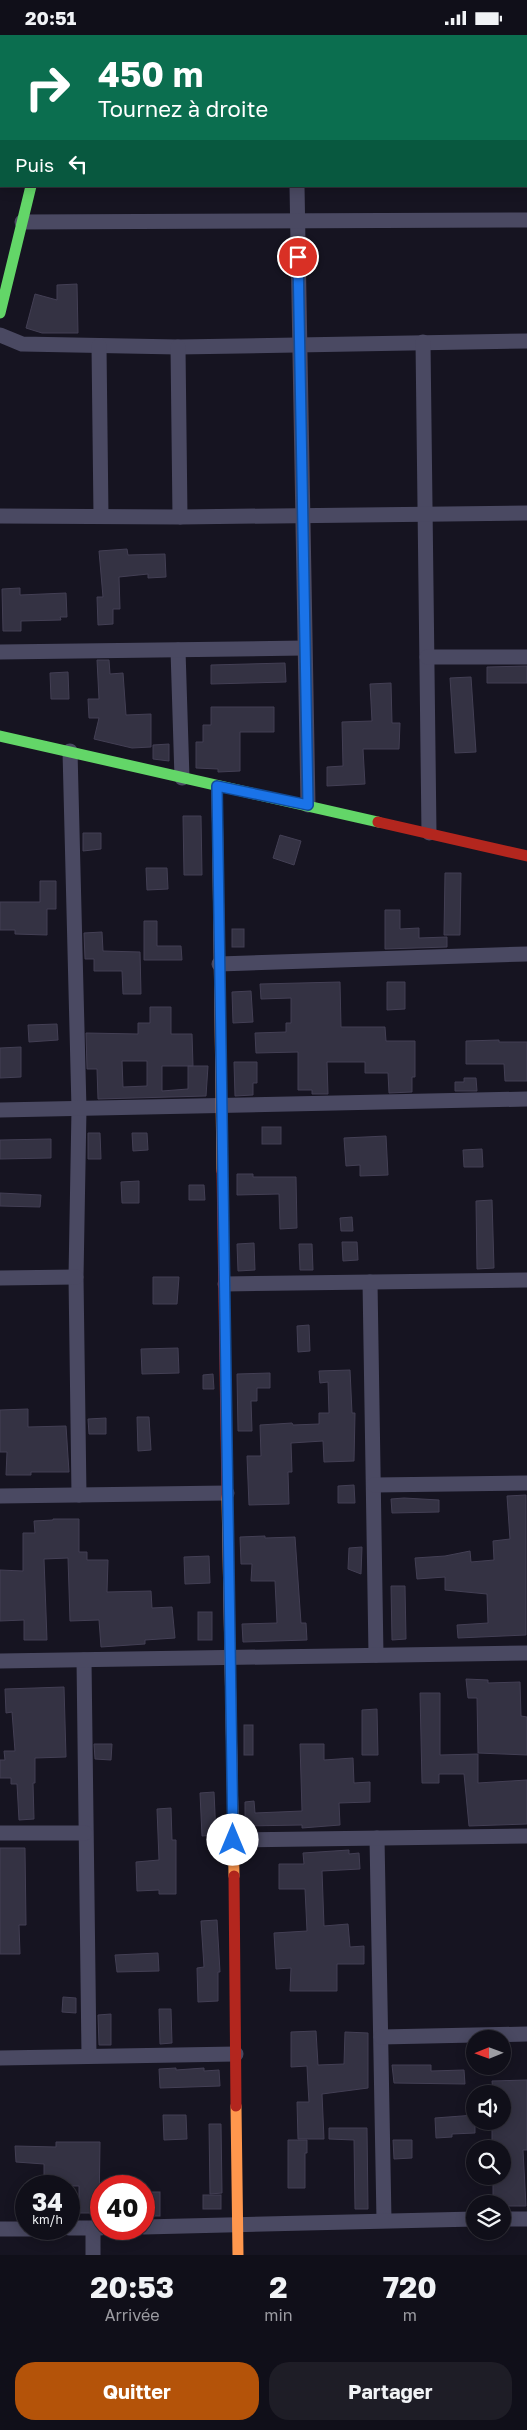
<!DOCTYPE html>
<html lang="fr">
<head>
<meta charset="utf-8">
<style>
  :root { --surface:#100f19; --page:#1e1d26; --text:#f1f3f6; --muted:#9c9ca2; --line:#302f38; --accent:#b45309 }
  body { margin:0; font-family:"Golos Text",sans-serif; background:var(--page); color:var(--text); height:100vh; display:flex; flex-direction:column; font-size:19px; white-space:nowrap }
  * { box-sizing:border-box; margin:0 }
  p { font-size:16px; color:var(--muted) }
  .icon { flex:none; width:28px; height:28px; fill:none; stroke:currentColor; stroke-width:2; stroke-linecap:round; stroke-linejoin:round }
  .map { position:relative; height:2220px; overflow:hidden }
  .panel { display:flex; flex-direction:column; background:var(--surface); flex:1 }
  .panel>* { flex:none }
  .top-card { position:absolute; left:0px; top:0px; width:528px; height:152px; box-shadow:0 2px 12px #0003,0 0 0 1px var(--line); background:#0b6e4f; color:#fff; overflow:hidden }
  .needle { width:32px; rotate:269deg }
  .fabs { position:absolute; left:466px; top:1995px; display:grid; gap:10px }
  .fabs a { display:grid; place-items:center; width:45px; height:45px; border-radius:50%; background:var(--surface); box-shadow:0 2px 12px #0003,0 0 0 1px var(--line); font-size:25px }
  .speed { position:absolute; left:15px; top:2140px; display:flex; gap:10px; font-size:25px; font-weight:700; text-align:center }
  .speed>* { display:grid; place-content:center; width:65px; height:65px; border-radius:50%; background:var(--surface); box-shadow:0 2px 12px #0003,0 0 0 1px var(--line); line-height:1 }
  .speed small { font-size:12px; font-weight:400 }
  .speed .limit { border:8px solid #d22; background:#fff; color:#111 }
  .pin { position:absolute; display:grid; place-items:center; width:42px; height:42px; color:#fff; margin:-21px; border:2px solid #fff; border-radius:50%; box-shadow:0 1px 5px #0007 }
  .me { position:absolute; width:55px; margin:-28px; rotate:0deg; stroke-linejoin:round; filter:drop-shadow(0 0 4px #0008) }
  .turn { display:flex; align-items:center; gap:18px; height:105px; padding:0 15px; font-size:22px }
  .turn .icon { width:65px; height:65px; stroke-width:2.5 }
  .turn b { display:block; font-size:35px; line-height:42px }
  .then { display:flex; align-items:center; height:48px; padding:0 15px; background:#0003; gap:10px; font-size:19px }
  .eta { display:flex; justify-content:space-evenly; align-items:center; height:85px; text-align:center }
  .eta b { font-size:30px; font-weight:700; line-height:35px }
  .action { display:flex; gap:10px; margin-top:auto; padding:10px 15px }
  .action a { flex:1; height:58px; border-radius:20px; background:var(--accent); color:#fff; font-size:20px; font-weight:700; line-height:58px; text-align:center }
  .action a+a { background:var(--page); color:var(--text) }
  .status { display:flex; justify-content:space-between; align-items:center; height:35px; padding:0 25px; background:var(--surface); direction:ltr }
  .status svg { height:14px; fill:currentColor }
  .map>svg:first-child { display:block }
  .building { fill:#343243; stroke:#433f54; fill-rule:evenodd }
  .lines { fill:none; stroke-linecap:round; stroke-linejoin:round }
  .street { stroke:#4a4962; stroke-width:15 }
  .fast { stroke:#63d668; stroke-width:11 }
  .slow { stroke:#ff974d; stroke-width:11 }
  .jam { stroke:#b3261e; stroke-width:11 }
  .route-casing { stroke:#114b97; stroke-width:12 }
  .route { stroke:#1a73e8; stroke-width:9 }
</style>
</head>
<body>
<div class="status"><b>20:51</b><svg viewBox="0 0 49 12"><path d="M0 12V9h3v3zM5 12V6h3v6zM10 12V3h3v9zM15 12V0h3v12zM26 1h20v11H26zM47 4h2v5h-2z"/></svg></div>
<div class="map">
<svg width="527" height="2220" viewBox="0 0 527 2220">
  <rect width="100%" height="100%" fill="#161421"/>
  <!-- building -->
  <g class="building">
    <path d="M 77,249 L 78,298 L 42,298 L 26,293 L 35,259 L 57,265 L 57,250 Z"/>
    <path d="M 127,514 L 128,520 L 165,519 L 166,542 L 148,543 L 148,539 L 119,542 L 120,574 L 113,574 L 113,589 L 98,590 L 97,562 L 103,562 L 99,516 Z"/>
    <path d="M 20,553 L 20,560 L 66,558 L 67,582 L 60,582 L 61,585 L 21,586 L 21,596 L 3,596 L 2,554 Z"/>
    <path d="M 97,625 L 109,625 L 110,639 L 123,638 L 126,680 L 151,679 L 151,712 L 132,713 L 94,704 L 99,683 L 89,683 L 88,664 L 99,664 Z"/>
    <path d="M 285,628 L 286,647 L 211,649 L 211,630 Z"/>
    <path d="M 527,631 L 527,648 L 487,648 L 487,632 Z"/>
    <path d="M 68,637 L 69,664 L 51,664 L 50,638 Z"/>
    <path d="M 471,642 L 476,717 L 455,718 L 450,643 Z"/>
    <path d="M 391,648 L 392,688 L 400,688 L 399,714 L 363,714 L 365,749 L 327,751 L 327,732 L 343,731 L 342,687 L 372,686 L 370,649 Z"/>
    <path d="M 211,672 L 274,672 L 274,697 L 240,697 L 240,736 L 218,737 L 218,734 L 196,733 L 196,707 L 203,707 L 203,690 L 211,690 Z"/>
    <path d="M 169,709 L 169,726 L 153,724 L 153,710 Z"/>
    <path d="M 183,781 L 201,781 L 202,840 L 184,840 Z"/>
    <path d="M 83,798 L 101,798 L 101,814 L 83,816 Z"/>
    <path d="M 280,800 L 301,806 L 294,830 L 273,823 Z"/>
    <path d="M 146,833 L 167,833 L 168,854 L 147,855 Z"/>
    <path d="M 445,838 L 461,838 L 460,900 L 444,900 Z"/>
    <path d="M 40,846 L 56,846 L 56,874 L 47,874 L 47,900 L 15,899 L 15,895 L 0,895 L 0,867 L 40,867 Z"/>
    <path d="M 385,875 L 400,875 L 400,894 L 419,893 L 419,903 L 447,902 L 447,912 L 385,914 Z"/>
    <path d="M 144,886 L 157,886 L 157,911 L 181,911 L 182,925 L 144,925 Z"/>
    <rect x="232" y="894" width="12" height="18"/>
    <path d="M 102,897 L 103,916 L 140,917 L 141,959 L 123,959 L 122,936 L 94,936 L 94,924 L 85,924 L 84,898 Z"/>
    <path d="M 340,947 L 341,992 L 385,992 L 386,1006 L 415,1006 L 415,1042 L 412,1042 L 412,1057 L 389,1058 L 388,1038 L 365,1038 L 365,1027 L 327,1027 L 328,1059 L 312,1059 L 312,1055 L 298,1055 L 298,1017 L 256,1018 L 255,998 L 286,997 L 286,988 L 291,988 L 291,963 L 261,964 L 260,949 Z"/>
    <path d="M 387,947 L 405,947 L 405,974 L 387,975 Z"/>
    <path d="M 251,956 L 253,987 L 233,988 L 232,957 Z"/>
    <path d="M 150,972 L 171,972 L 171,999 L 192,999 L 193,1031 L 162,1031 L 162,1056 L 188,1054 L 188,1031 L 208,1031 L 206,1061 L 98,1064 L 97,1034 L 87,1034 L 86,998 L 138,999 L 138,988 L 150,988 ZM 122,1026 L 147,1026 L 147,1051 L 123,1052 Z"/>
    <path d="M 57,989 L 58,1005 L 29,1007 L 28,990 Z"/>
    <path d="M 499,1005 L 499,1007 L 527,1007 L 527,1046 L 505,1046 L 504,1029 L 466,1029 L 466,1006 Z"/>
    <path d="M 21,1012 L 21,1042 L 0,1043 L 0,1013 Z"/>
    <path d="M 234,1027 L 257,1027 L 257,1048 L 253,1048 L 253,1060 L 235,1061 Z"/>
    <path d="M 464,1043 L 476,1043 L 477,1056 L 455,1056 L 455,1047 L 464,1047 Z"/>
    <rect x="262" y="1092" width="19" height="17"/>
    <path d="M 88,1098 L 100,1098 L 101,1124 L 88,1124 Z"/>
    <path d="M 132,1098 L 147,1098 L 148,1115 L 133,1116 Z"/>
    <path d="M 386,1101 L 388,1140 L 360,1141 L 360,1130 L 346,1131 L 344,1103 Z"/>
    <path d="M 51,1104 L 51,1123 L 0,1124 L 0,1105 Z"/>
    <path d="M 482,1114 L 483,1132 L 464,1132 L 463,1115 Z"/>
    <path d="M 237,1139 L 253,1139 L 253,1142 L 296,1142 L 297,1193 L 280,1194 L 279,1159 L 237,1160 Z"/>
    <path d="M 139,1146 L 139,1168 L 122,1168 L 121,1147 Z"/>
    <path d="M 189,1150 L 204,1150 L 205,1165 L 189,1165 Z"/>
    <path d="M 0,1158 L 41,1160 L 40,1172 L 0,1171 Z"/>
    <path d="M 492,1165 L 494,1233 L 477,1234 L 476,1166 Z"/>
    <path d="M 352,1182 L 353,1196 L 341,1196 L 340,1183 Z"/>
    <path d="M 342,1207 L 357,1207 L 358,1225 L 343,1226 Z"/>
    <path d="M 254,1208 L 255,1235 L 238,1236 L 237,1209 Z"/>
    <path d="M 299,1209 L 312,1209 L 313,1235 L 300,1235 Z"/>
    <path d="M 153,1242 L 179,1242 L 177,1269 L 153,1269 Z"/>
    <path d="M 309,1290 L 310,1316 L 298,1317 L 297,1291 Z"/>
    <path d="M 178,1313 L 179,1338 L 142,1339 L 141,1314 Z"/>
    <path d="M 350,1335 L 352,1378 L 355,1378 L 354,1426 L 324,1427 L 323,1406 L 291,1408 L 292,1437 L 288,1437 L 289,1469 L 249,1470 L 247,1421 L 261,1421 L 260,1390 L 292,1388 L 293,1390 L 319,1389 L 319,1378 L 329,1378 L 328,1347 L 320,1348 L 319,1336 Z"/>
    <path d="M 270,1338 L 270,1353 L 257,1353 L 257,1366 L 251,1366 L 252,1396 L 238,1396 L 237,1339 Z"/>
    <path d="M 213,1339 L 214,1354 L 203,1354 L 203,1340 Z"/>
    <path d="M 28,1374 L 28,1392 L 66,1391 L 69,1437 L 31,1437 L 31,1440 L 6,1440 L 7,1417 L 0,1417 L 0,1375 Z"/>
    <path d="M 137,1382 L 149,1382 L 151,1415 L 138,1416 Z"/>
    <path d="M 106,1383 L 106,1399 L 89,1399 L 88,1384 Z"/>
    <path d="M 354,1450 L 355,1468 L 338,1468 L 338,1451 Z"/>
    <path d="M 526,1460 L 526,1600 L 458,1603 L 457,1590 L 488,1588 L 487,1559 L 445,1555 L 445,1542 L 417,1544 L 415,1523 L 445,1521 L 470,1516 L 471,1527 L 494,1525 L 493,1506 L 510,1504 L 507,1461 Z"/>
    <path d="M 404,1463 L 439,1465 L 439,1477 L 392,1478 L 391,1464 Z"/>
    <path d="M 53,1484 L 79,1484 L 79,1517 L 87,1517 L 87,1525 L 108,1525 L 107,1557 L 151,1556 L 152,1573 L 172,1572 L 175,1603 L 145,1605 L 145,1609 L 101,1612 L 99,1585 L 70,1586 L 68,1523 L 44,1524 L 47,1605 L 24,1605 L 24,1585 L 0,1586 L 0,1535 L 23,1536 L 23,1498 L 35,1498 L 34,1486 L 53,1485 Z"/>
    <path d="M 265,1501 L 265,1503 L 295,1502 L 301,1588 L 306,1588 L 307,1605 L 243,1607 L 242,1589 L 277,1588 L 275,1546 L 251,1546 L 252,1529 L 241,1529 L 240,1502 Z"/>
    <path d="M 362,1512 L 361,1539 L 348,1534 L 349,1513 Z"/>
    <path d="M 209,1521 L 210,1548 L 185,1549 L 184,1522 Z"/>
    <path d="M 391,1551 L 405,1551 L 406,1604 L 392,1605 Z"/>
    <rect x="198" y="1577" width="14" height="28"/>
    <path d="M 466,1644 L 488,1645 L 488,1648 L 520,1647 L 521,1681 L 527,1682 L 527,1720 L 478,1718 L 477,1663 L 468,1663 Z"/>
    <path d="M 64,1652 L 66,1722 L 35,1723 L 35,1748 L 33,1748 L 34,1784 L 19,1785 L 17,1749 L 11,1749 L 11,1743 L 0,1743 L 0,1725 L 5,1725 L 4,1716 L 15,1716 L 12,1677 L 6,1678 L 5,1654 Z"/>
    <path d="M 420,1658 L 440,1658 L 440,1720 L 478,1719 L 478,1748 L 527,1745 L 527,1789 L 469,1791 L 464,1739 L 439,1739 L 439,1748 L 422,1748 Z"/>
    <path d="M 377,1674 L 378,1720 L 362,1720 L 362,1675 Z"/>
    <rect x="244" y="1690" width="9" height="30"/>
    <path d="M 94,1709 L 112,1709 L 111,1725 L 95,1724 Z"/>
    <path d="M 300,1709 L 324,1709 L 324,1725 L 353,1723 L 354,1748 L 370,1747 L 370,1767 L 339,1768 L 340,1790 L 302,1793 L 302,1790 L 245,1791 L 245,1767 L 254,1766 L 255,1778 L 302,1776 Z"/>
    <path d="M 214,1757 L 216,1800 L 202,1801 L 200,1758 Z"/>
    <path d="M 171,1773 L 172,1805 L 176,1805 L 176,1859 L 159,1859 L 159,1855 L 137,1856 L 136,1827 L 159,1825 L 157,1774 Z"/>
    <path d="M 0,1813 L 25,1813 L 26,1890 L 19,1890 L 20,1919 L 0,1919 Z"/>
    <path d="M 349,1815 L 349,1819 L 359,1818 L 360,1834 L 322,1836 L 324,1891 L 348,1889 L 350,1912 L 364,1911 L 364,1929 L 337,1929 L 337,1956 L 290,1956 L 291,1933 L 276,1934 L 274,1898 L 307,1896 L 305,1854 L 279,1854 L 279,1829 L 304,1829 L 303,1818 Z"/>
    <path d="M 217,1885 L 220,1937 L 218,1937 L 218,1966 L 198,1967 L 197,1933 L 204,1932 L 201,1886 Z"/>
    <path d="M 158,1918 L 159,1936 L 117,1937 L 115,1920 Z"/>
    <path d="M 63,1962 L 76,1963 L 76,1978 L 62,1977 Z"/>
    <path d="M 159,1974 L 171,1974 L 172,2008 L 160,2009 Z"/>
    <path d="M 111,1979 L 111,2010 L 99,2010 L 98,1980 Z"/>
    <path d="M 316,1996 L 318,2030 L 344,2029 L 345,1997 L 368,1998 L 368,2053 L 322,2059 L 324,2104 L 298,2104 L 297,2067 L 309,2067 L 308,2051 L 307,2031 L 291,2032 L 291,1997 Z"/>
    <path d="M 392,2030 L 431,2030 L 431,2036 L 464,2035 L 465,2049 L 394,2048 Z"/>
    <path d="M 176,2033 L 176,2035 L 204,2033 L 204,2036 L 219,2035 L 220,2051 L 160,2053 L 159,2034 Z"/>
    <path d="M 527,2045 L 527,2115 L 523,2115 L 526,2171 L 502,2171 L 502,2169 L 493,2169 L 493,2141 L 502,2141 L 502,2114 L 492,2114 L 492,2086 L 502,2086 L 502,2059 L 493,2059 L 492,2046 Z"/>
    <path d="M 163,2080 L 186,2080 L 187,2104 L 164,2105 Z"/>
    <path d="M 475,2080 L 475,2098 L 452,2099 L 452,2102 L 436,2103 L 435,2083 Z"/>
    <path d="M 209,2089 L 221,2089 L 222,2158 L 210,2159 Z"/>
    <path d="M 329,2093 L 367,2093 L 368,2174 L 355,2174 L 354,2105 L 329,2104 Z"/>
    <path d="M 288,2105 L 307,2105 L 307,2118 L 305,2118 L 305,2153 L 288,2153 Z"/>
    <path d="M 393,2105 L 412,2105 L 412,2123 L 394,2124 Z"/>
    <path d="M 56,2107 L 100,2107 L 99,2178 L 79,2178 L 79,2151 L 44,2151 L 44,2129 L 16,2127 L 15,2111 L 56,2112 Z"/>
    <rect x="144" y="2157" width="16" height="24"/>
    <rect x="203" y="2160" width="18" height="14"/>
  </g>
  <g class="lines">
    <!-- street -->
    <g class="street">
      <path d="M 295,0 L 295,1"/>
      <path d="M 526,47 L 527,47"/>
      <path d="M 297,151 L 308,770"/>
      <path d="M 22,187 L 527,185"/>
      <path d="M 0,300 L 22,309 L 178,312 L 527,306"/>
      <path d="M 423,307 L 429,798"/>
      <path d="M 99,311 L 101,481"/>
      <path d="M 178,312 L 180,482"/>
      <path d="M 0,481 L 180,482 L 527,478"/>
      <path d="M 178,615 L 182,743"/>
      <path d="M 0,617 L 304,613"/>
      <path d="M 427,622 L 527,622"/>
      <path d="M 70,716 L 79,1074 L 76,1242 L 79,1460"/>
      <path d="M 219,929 L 527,919"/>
      <path d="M 0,1075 L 527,1064"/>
      <path d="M 0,1243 L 76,1242"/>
      <path d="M 370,1247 L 376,1620"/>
      <path d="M 225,1249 L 527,1245"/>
      <path d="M 374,1450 L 527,1448"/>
      <path d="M 0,1461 L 227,1458"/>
      <path d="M 84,1625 L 89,2021"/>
      <path d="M 0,1626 L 527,1618"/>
      <path d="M 0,1798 L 85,1798"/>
      <path d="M 377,1803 L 384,2185"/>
      <path d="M 233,1805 L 527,1801"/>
      <path d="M 381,2002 L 527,1999"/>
      <path d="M 0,2023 L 236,2019"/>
      <path d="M 502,2184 L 527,2184"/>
      <path d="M 144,2192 L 475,2184"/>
      <path d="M 69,2193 L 101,2193"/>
      <path d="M 93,2193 L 93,2220"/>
      <path d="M 0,2194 L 43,2194"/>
    </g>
    <!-- fast -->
    <g class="fast">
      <path d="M 0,278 L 31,151"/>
      <path d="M 0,701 L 378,787"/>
    </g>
    <!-- slow -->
    <g class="slow">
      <path d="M 217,751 L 222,1136"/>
      <path d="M 227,1462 L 234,1841"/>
      <path d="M 236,2071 L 238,2220"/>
    </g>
    <!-- jam -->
    <g class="jam">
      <path d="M 65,1 L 66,0"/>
      <path d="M 378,787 L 527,821"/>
      <path d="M 222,1136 L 227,1462"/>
      <path d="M 234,1841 L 236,2071"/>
    </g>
  </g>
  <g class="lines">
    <!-- route casing -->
    <g class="route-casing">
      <path id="route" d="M 233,1805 L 217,751 L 308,770 L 298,222"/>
    </g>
    <!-- route -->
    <use href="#route" class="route"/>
  </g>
</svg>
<div class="fabs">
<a><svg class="needle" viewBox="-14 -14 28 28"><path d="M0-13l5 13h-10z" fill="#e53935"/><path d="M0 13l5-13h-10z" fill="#9c9ca2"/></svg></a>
<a><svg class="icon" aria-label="sound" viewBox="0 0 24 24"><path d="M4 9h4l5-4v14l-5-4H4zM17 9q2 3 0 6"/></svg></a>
<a><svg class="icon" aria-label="search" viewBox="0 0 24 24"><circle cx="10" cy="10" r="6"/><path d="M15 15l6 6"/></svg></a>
<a><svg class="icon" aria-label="layers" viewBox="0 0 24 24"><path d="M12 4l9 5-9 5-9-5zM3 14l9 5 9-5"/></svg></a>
</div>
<div class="speed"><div>34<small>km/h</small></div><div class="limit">40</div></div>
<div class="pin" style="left:298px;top:222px;background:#d93025"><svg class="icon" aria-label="arrive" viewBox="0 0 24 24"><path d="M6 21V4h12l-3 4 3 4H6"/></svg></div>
<svg class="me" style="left:233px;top:1805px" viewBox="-20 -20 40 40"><circle r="19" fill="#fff"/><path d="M0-13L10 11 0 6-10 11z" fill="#1a73e8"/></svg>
<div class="top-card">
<div class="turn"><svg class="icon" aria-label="right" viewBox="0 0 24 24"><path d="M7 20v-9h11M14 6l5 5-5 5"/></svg><div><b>450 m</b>Tournez à droite</div></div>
<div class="then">Puis<svg class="icon" aria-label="left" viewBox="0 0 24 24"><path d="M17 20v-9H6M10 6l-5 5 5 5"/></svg></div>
</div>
</div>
<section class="panel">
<div class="eta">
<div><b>20:53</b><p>Arrivée</p></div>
<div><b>2</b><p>min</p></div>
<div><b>720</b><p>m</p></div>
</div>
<div class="action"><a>Quitter</a><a>Partager</a></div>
</section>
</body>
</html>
